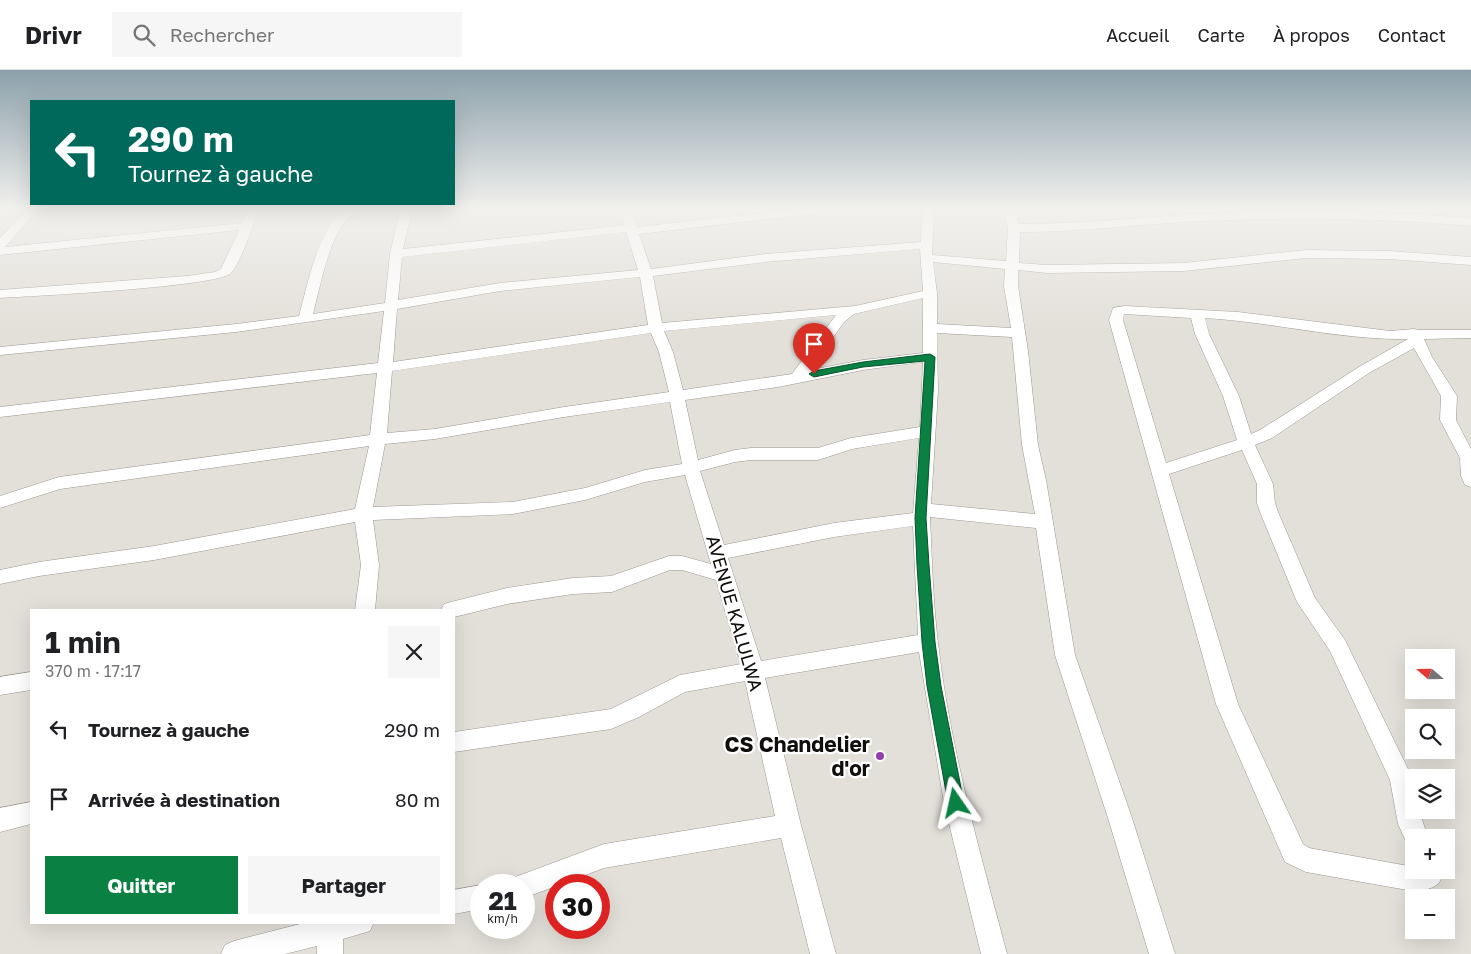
<!DOCTYPE html>
<html lang="fr">
<head>
<meta charset="utf-8">
<style>
  :root { --surface:#fff; --page:#f6f6f6; --text:#202124; --muted:#757577; --line:#e0e0e0; --accent:#0b8043 }
  body { margin:0; font-family:"Golos Text",sans-serif; background:var(--page); color:var(--text); height:100vh; display:flex; flex-direction:column; font-size:19px; white-space:nowrap }
  * { box-sizing:border-box; margin:0 }
  p { font-size:16px; color:var(--muted) }
  .icon { flex:none; width:28px; height:28px; fill:none; stroke:currentColor; stroke-width:2; stroke-linecap:round; stroke-linejoin:round }
  .map { position:relative; flex:1; overflow:hidden }
  .sheet { position:absolute; left:30px; top:539px; width:425px; height:315px; display:flex; flex-direction:column; background:var(--surface); border-radius:0px; box-shadow:0 5px 20px #0002 }
  .sheet>* { flex:none }
  .top-card { position:absolute; left:30px; top:30px; width:425px; height:105px; border-radius:0px; box-shadow:0 5px 20px #0002; background:#00695c; color:#fff; overflow:hidden }
  .needle { width:32px; rotate:290deg }
  .tools { position:absolute; left:1405px; top:579px; display:grid; gap:10px }
  .tools a { display:grid; place-items:center; width:50px; height:50px; border-radius:0px; background:var(--surface); box-shadow:0 5px 20px #0002; font-size:25px }
  .speed { position:absolute; left:470px; top:804px; display:flex; gap:10px; font-size:25px; font-weight:700; text-align:center }
  .speed>* { display:grid; place-content:center; width:65px; height:65px; border-radius:50%; background:var(--surface); box-shadow:0 5px 20px #0002; line-height:1 }
  .speed small { font-size:12px; font-weight:400 }
  .speed .limit { border:8px solid #d22; background:#fff; color:#111 }
  .pin { position:absolute; display:grid; place-items:center; width:42px; height:42px; color:#fff; margin:-51px -21px; border-radius:50% 50% 50% 0; rotate:-45deg; box-shadow:0 0 5px #0007 }
  .pin .icon { rotate:45deg }
  .me { position:absolute; width:55px; margin:-28px; rotate:349deg; stroke-linejoin:round; filter:drop-shadow(0 0 4px #0008) }
  .turn { display:flex; align-items:center; gap:18px; height:105px; padding:0 15px; font-size:22px }
  .turn .icon { width:65px; height:65px; stroke-width:2.5 }
  .turn b { display:block; font-size:35px; line-height:42px }
  .round { display:grid; place-items:center; flex:none; width:52px; height:52px; border-radius:0px; background:var(--page) }
  .headline { display:flex; align-items:center; justify-content:space-between; height:85px; padding:0 15px }
  h1 { font-size:30px; font-weight:700; line-height:38px }
  .primary-button { display:flex; gap:10px; margin-top:auto; padding:10px 15px }
  .primary-button a { flex:1; height:58px; border-radius:0px; background:var(--accent); color:#fff; font-size:20px; font-weight:700; line-height:58px; text-align:center }
  .primary-button a+a { background:var(--page); color:var(--text) }
  ul { padding:0; list-style:none }
  li { display:flex; align-items:center; gap:15px; height:70px; padding:0 15px }
  li div { flex:1 }
  li b { display:block; font-size:19px }
  li em { font-style:normal }
  header { display:flex; align-items:center; gap:30px; box-sizing:border-box; height:70px; padding:0 25px; background:var(--surface); border-bottom:1px solid var(--line) }
  header strong { font-size:24px }
  nav { display:flex; gap:28px; margin-inline-start:auto; font-size:18px }
  .search { width:350px; height:45px; background:var(--page); display:flex; align-items:center; gap:12px; box-sizing:border-box; padding:0 18px; border-radius:0px; color:var(--muted); font-size:19px }
  .map>svg:first-child { display:block }
  .lines { fill:none; stroke-linecap:round; stroke-linejoin:round }
  .minor-casing { stroke:#9b9791; stroke-width:1 }
  .minor { fill:#fff; fill-rule:evenodd }
  .route { fill:#0b8043; stroke:#07532c }
  .poi-dot { fill:#943eab; stroke:#fff; stroke-width:2 }
  .labels { text-anchor:middle; dominant-baseline:central; stroke-width:4.5; stroke-linejoin:round; paint-order:stroke }
  .street-label { font-size:18px; fill:#0f0e0c; stroke:#fff }
  .near-poi-label { font-size:21px; font-weight:bold; fill:#0f0e0c; stroke:#fff; text-anchor:end }
</style>
</head>
<body>
<header>
<strong>Drivr</strong>
<div class="search"><svg class="icon" aria-label="search" viewBox="0 0 24 24"><circle cx="10" cy="10" r="6"/><path d="M15 15l6 6"/></svg>Rechercher</div>
<nav><a>Accueil</a><a>Carte</a><a>À propos</a><a>Contact</a></nav>
</header>
<div class="map">
<svg width="1471" height="884" viewBox="0 0 1471 884">
  <rect width="100%" height="100%" fill="#e3dfd9"/>
  <g class="lines">
    <!-- minor casing -->
    <g class="minor-casing">
      <g id="minor">
        <path d="M 0,140 L 7,140 L 0,143 Z"/>
        <path d="M 26,140 L 38,140 L 5,177 L 242,153 L 246,140 L 258,140 C 254,153 240,194 231,203 C 218,217 31,226 0,228 L 0,220 L 187,206 L 215,202 L 221,199 L 239,160 L 0,185 L 0,168 Z"/>
        <path d="M 348,140 L 381,140 C 373,148 358,141 348,149 C 330,164 319,221 313,244 L 385,233 L 390,184 L 400,140 L 412,140 L 403,179 L 625,155 L 621,140 L 633,140 L 637,157 L 792,140 L 827,140 L 821,143 L 639,164 L 651,199 L 765,184 L 921,172 L 922,140 L 934,140 L 932,185 L 1006,191 L 1008,158 L 1004,140 L 1016,140 L 1019,154 C 1080,154 1141,147 1201,144 C 1291,140 1381,141 1471,148 L 1471,156 C 1381,148 1292,147 1202,151 C 1141,154 1080,162 1020,162 L 1019,193 L 1047,195 L 1184,193 L 1306,180 L 1389,181 L 1471,187 L 1471,195 L 1389,189 L 1306,188 L 1184,201 L 1047,203 L 1018,200 L 1018,216 L 1028,281 L 1038,375 L 1046,410 L 1075,585 L 1132,748 L 1175,884 L 1149,884 L 1108,748 L 1055,585 L 1036,458 L 930,447 C 932,489 933,531 938,573 C 950,678 980,782 1007,884 L 981,884 L 944,733 L 919,582 L 765,608 L 801,755 L 836,884 L 810,884 L 781,768 L 604,798 L 524,828 L 524,815 L 512,815 L 515,807 L 604,774 L 775,746 L 745,611 L 685,622 L 639,647 L 611,659 L 454,682 L 454,662 L 611,639 L 680,605 L 741,594 L 716,510 L 682,500 L 670,500 L 612,522 L 573,524 L 507,534 L 454,547 L 454,540 L 441,540 L 444,534 L 451,532 L 507,518 L 573,508 L 611,506 L 669,486 L 682,486 L 711,494 L 685,405 L 645,412 L 585,430 L 513,444 L 373,450 L 379,495 L 375,540 L 355,540 L 361,495 L 355,452 L 154,490 L 39,506 L 0,514 L 0,500 L 39,492 L 154,476 L 355,439 L 369,376 L 60,419 L 0,438 L 0,426 L 59,407 L 370,365 L 377,303 L 0,347 L 0,337 L 378,293 L 384,241 L 236,262 L 0,285 L 0,277 L 236,254 L 299,246 C 307,218 319,150 348,140 ZM 626,162 L 638,200 L 500,213 L 398,230 L 402,187 ZM 920,179 L 923,221 L 855,236 L 662,253 L 653,206 L 765,192 ZM 933,192 L 1005,199 L 1004,216 L 1011,258 L 937,254 L 937,223 ZM 640,207 L 648,255 L 393,292 L 397,239 L 500,221 ZM 923,228 L 923,283 L 863,290 L 810,300 L 844,252 L 854,244 ZM 836,245 L 792,304 L 683,320 L 673,282 L 664,261 ZM 651,263 L 659,282 L 669,322 L 564,337 L 435,359 L 387,363 L 392,301 ZM 937,263 L 1012,267 L 1022,375 L 1035,444 L 931,434 L 938,321 ZM 923,292 L 920,357 L 851,368 L 818,378 L 751,378 L 735,380 L 698,390 L 685,330 L 778,317 L 863,300 ZM 670,332 L 682,394 L 645,400 L 585,418 L 513,432 L 373,437 L 385,374 L 435,369 L 564,347 ZM 919,368 L 913,443 L 834,453 L 724,475 L 700,401 L 735,392 L 751,390 L 818,390 L 852,379 ZM 913,456 L 918,565 L 761,591 L 728,488 L 834,467 Z"/>
        <path d="M 1125,236 L 1238,242 L 1390,261 L 1414,259 L 1419,260 L 1471,260 L 1471,268 L 1424,269 L 1432,287 L 1457,326 L 1456,350 L 1471,379 L 1471,417 L 1465,415 L 1461,406 L 1460,388 L 1440,350 L 1441,326 L 1414,278 L 1369,303 L 1272,368 L 1255,375 L 1273,414 L 1275,433 L 1278,442 L 1315,528 L 1345,570 L 1409,701 L 1414,716 L 1414,740 L 1419,740 L 1428,768 L 1414,768 L 1414,779 L 1408,776 L 1398,754 L 1390,710 L 1330,581 L 1297,532 L 1260,442 L 1257,433 L 1257,414 L 1242,380 L 1169,404 L 1238,634 L 1303,774 L 1309,778 L 1414,797 L 1414,800 L 1441,800 C 1446,817 1425,821 1413,821 L 1306,802 L 1285,792 L 1216,634 L 1109,250 L 1113,238 ZM 1124,244 L 1191,248 L 1195,264 L 1223,326 L 1237,370 L 1166,393 L 1123,250 ZM 1205,248 C 1273,252 1340,270 1408,269 L 1359,297 L 1260,360 L 1251,364 L 1239,326 L 1209,264 Z"/>
        <path d="M 31,602 L 31,620 L 0,625 L 0,607 Z"/>
        <path d="M 31,732 L 31,754 L 0,762 L 0,738 Z"/>
        <path d="M 481,815 L 481,839 L 454,844 L 454,820 Z"/>
        <path d="M 308,852 L 374,852 L 370,861 L 343,869 L 343,884 L 317,884 L 317,876 L 285,884 L 221,884 L 225,875 L 234,871 Z"/>
      </g>
    </g>
    <!-- minor -->
    <use href="#minor" class="minor"/>
  </g>
  <!-- sky -->
  <linearGradient id="sky" x2="0" y2="1"><stop stop-color="#8ba0aa"/><stop offset="0.53" stop-color="#f2f1ee"/><stop offset="1" stop-color="#f2f1ee" stop-opacity="0"/></linearGradient>
  <rect width="1471" height="263" fill="url(#sky)"/>
  <!-- route -->
  <path class="route" d="M 930,284 L 935,287 L 926,448 L 929,495 L 935,572 L 941,616 L 964,733 L 961,738 L 956,740 L 951,738 L 948,733 L 927,616 L 922,572 L 917,495 L 915,448 L 925,291 L 863,297 L 814,307 L 809,304 L 814,301 L 863,292 Z"/>
  <!-- markers -->
  <circle class="poi-dot" cx="880" cy="686" r="5"/>
  <g class="labels">
    <!-- street labels -->
    <g class="street-label">
      <text transform="translate(735 543) rotate(74)">AVENUE KALULWA</text>
    </g>
    <!-- near-poi labels -->
    <g class="near-poi-label">
      <text x="870" y="674">CS Chandelier<tspan x="870" dy="24">d'or</tspan></text>
    </g>
  </g>
</svg>
<div class="tools">
<a><svg class="needle" viewBox="-14 -14 28 28"><path d="M0-13l5 13h-10z" fill="#e53935"/><path d="M0 13l5-13h-10z" fill="#757577"/></svg></a>
<a><svg class="icon" aria-label="search" viewBox="0 0 24 24"><circle cx="10" cy="10" r="6"/><path d="M15 15l6 6"/></svg></a>
<a><svg class="icon" aria-label="layers" viewBox="0 0 24 24"><path d="M12 4l9 5-9 5-9-5zM3 14l9 5 9-5"/></svg></a>
<a>+</a>
<a>−</a>
</div>
<div class="speed"><div>21<small>km/h</small></div><div class="limit">30</div></div>
<div class="pin" style="left:814px;top:304px;background:#d93025"><svg class="icon" aria-label="arrive" viewBox="0 0 24 24"><path d="M6 21V4h12l-3 4 3 4H6"/></svg></div>
<svg class="me" style="left:956px;top:733px" viewBox="-20 -20 40 40"><path d="M0-17L14 15 0 8-14 15z" fill="#0b8043" stroke="#fff" stroke-width="4"/></svg>
<div class="top-card">
<div class="turn"><svg class="icon" aria-label="left" viewBox="0 0 24 24"><path d="M17 20v-9H6M10 6l-5 5 5 5"/></svg><div><b>290 m</b>Tournez à gauche</div></div>
</div>
<section class="sheet">
<div class="headline"><div><h1>1 min</h1><p>370 m · 17:17</p></div><a class="round"><svg class="icon" aria-label="close" viewBox="0 0 24 24"><path d="M6 6l12 12M18 6L6 18"/></svg></a></div>
<ul>
<li><svg class="icon" aria-label="left" viewBox="0 0 24 24"><path d="M17 20v-9H6M10 6l-5 5 5 5"/></svg><div><b>Tournez à gauche</b></div><em>290 m</em></li>
<li><svg class="icon" aria-label="arrive" viewBox="0 0 24 24"><path d="M6 21V4h12l-3 4 3 4H6"/></svg><div><b>Arrivée à destination</b></div><em>80 m</em></li>
</ul>
<div class="primary-button"><a>Quitter</a><a>Partager</a></div>
</section>
</div>
</body>
</html>
